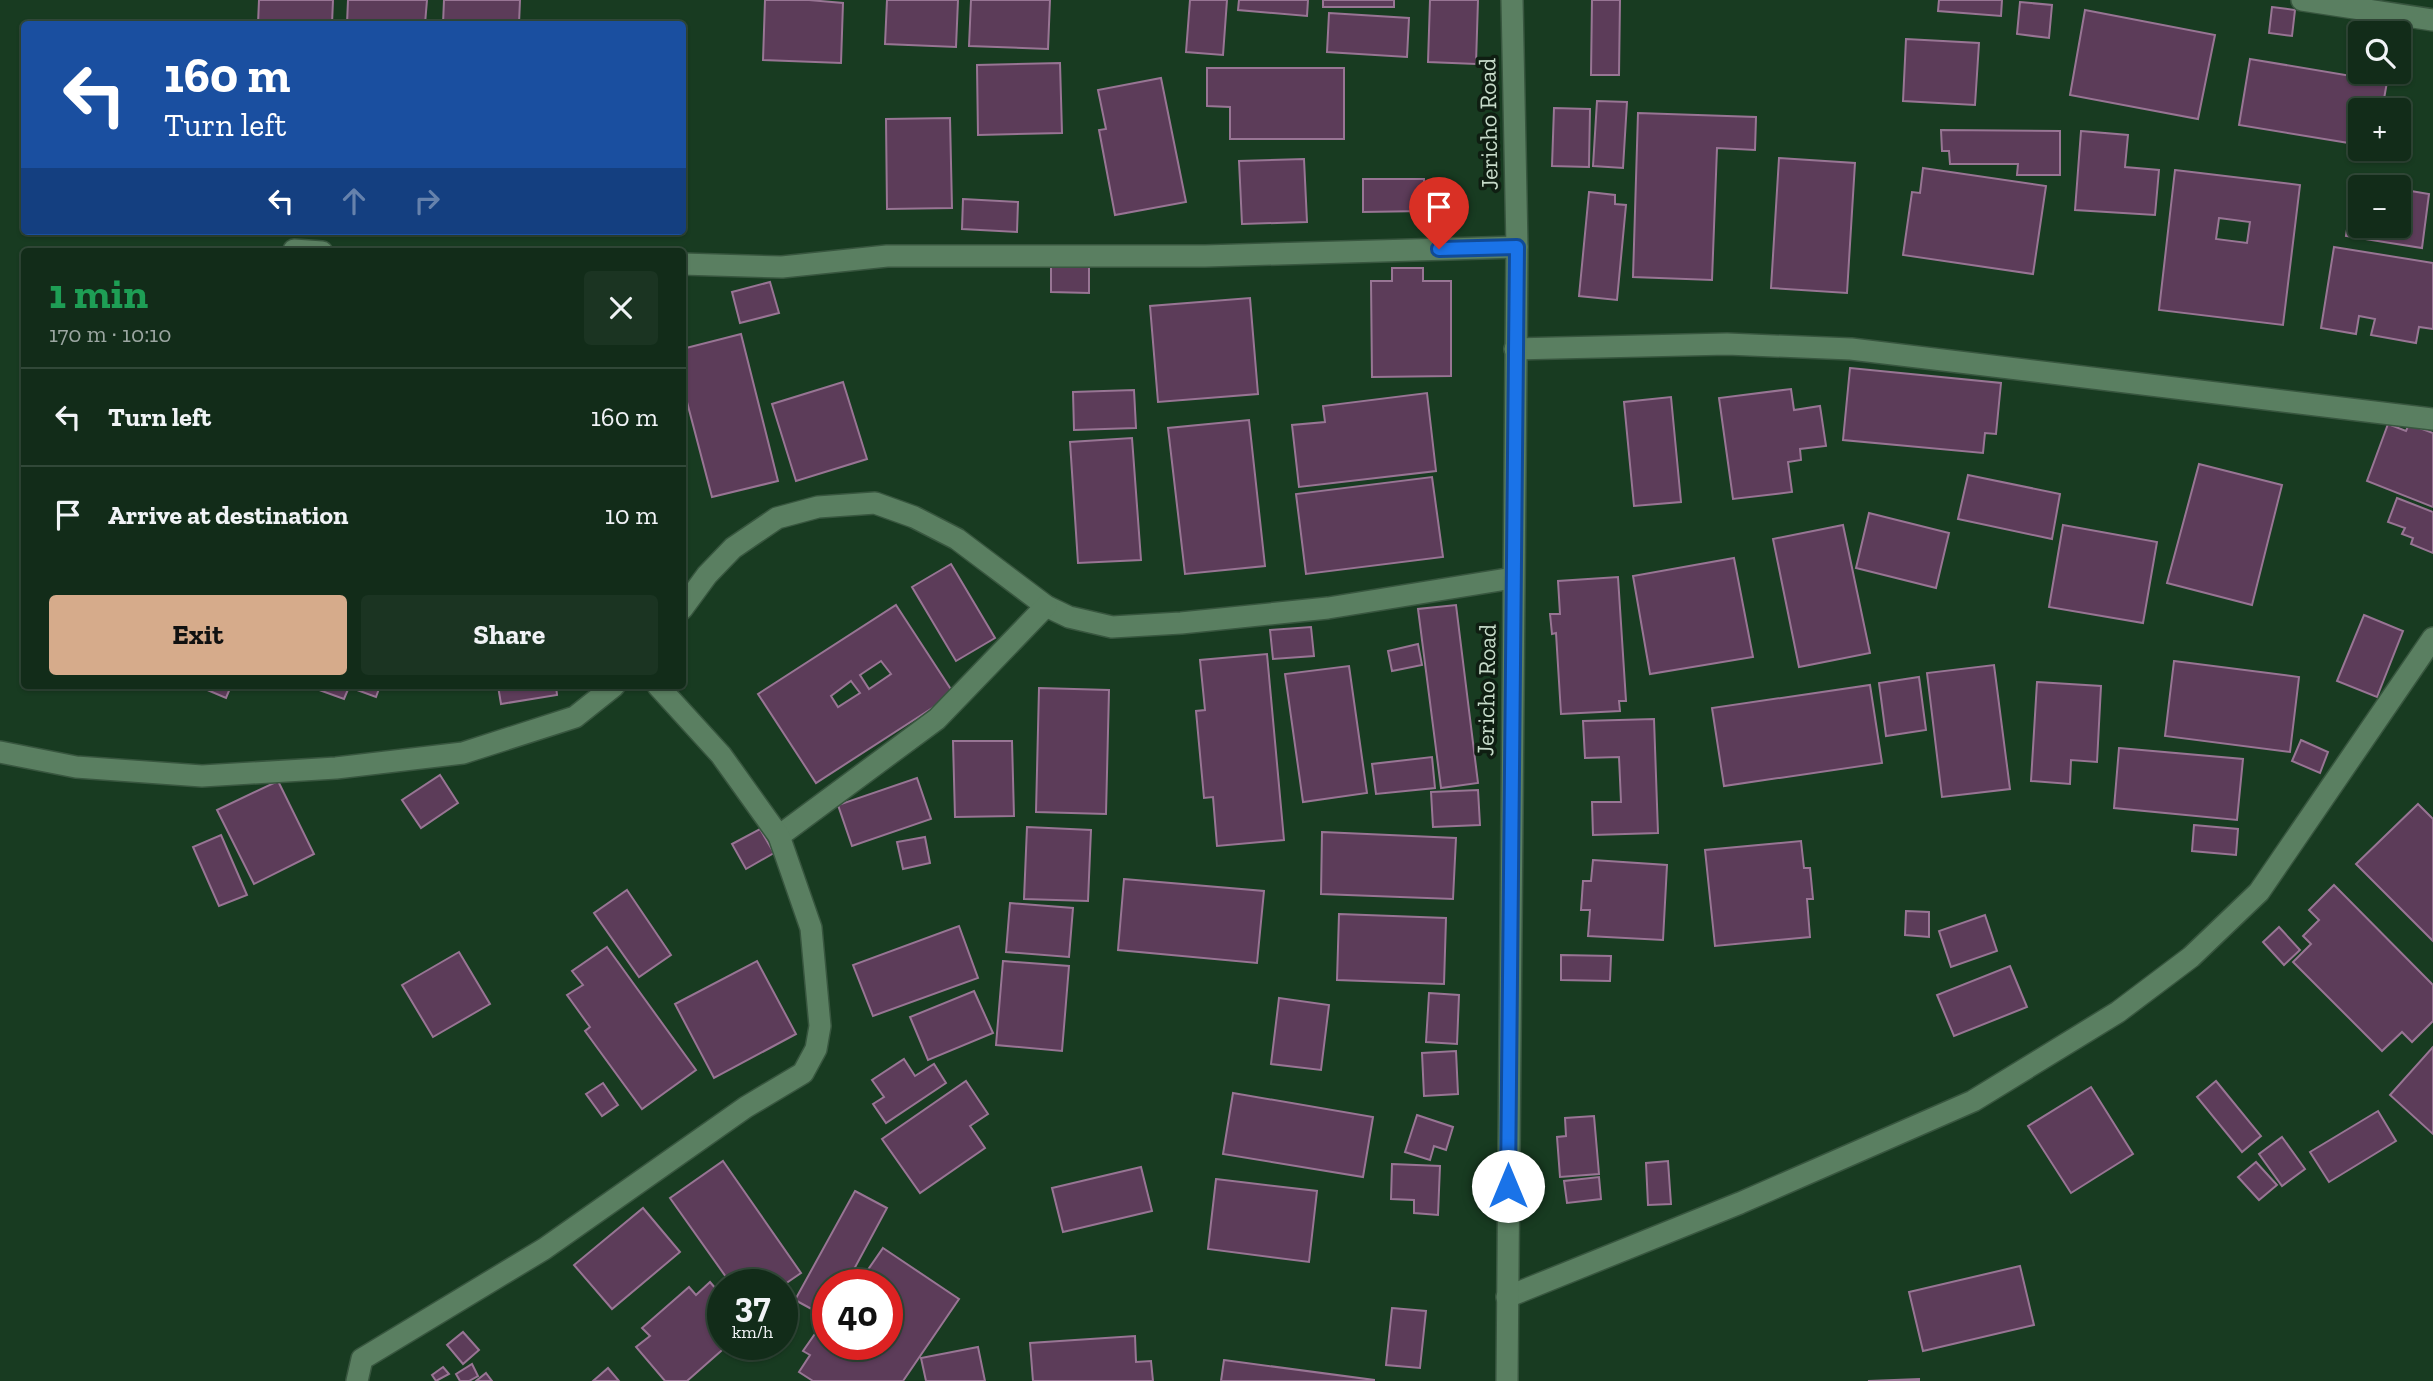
<!DOCTYPE html>
<html lang="en">
<head>
<meta charset="utf-8">
<style>
  :root { --surface:#122c19; --page:#1b3422; --text:#f1f3f6; --muted:#9ca7a2; --line:#314838; --accent:#d6ab8b }
  body { margin:0; font-family:"Zilla Slab",serif; background:var(--page); color:var(--text); height:100vh; display:flex; flex-direction:column; font-size:26px; white-space:nowrap }
  * { box-sizing:border-box; margin:0 }
  p { font-size:23px; color:var(--muted) }
  .icon { flex:none; width:38px; height:38px; fill:none; stroke:currentColor; stroke-width:2; stroke-linecap:round; stroke-linejoin:round }
  .map { position:relative; flex:1; overflow:hidden }
  .sheet { position:absolute; left:21px; top:248px; width:665px; height:441px; display:flex; flex-direction:column; background:var(--surface); border-radius:7px; box-shadow:0 2px 5px #0004,0 0 0 2px var(--line) }
  .sheet>* { flex:none }
  .banner { position:absolute; left:21px; top:21px; width:665px; height:214px; border-radius:7px; box-shadow:0 2px 5px #0004,0 0 0 2px var(--line); background:#1a4fa0; color:#fff; overflow:hidden }
  .tools { position:absolute; left:2348px; top:21px; display:grid; gap:14px }
  .tools a { display:grid; place-items:center; width:63px; height:63px; border-radius:7px; background:var(--surface); box-shadow:0 2px 5px #0004,0 0 0 2px var(--line); font-size:35px }
  .speed { position:absolute; left:707px; top:1269px; display:flex; gap:14px; font-size:35px; font-weight:700; text-align:center }
  .speed>* { display:grid; place-content:center; width:91px; height:91px; border-radius:50%; background:var(--surface); box-shadow:0 2px 5px #0004,0 0 0 2px var(--line); line-height:1 }
  .speed small { font-size:18px; font-weight:400 }
  .speed .limit { border:10px solid #d22; background:#fff; color:#111 }
  .pin { position:absolute; display:grid; place-items:center; width:60px; height:60px; color:#fff; margin:-72px -30px; border-radius:50% 50% 50% 0; rotate:-45deg; box-shadow:0 0 7px #0007 }
  .pin .icon { rotate:45deg }
  .me { position:absolute; width:77px; margin:-38px; rotate:0deg; stroke-linejoin:round; filter:drop-shadow(0 0 5px #0008) }
  .turn { display:flex; align-items:center; gap:24px; height:147px; padding:0 28px; font-size:32px }
  .turn .icon { width:91px; height:91px; stroke-width:2.5 }
  .turn b { display:block; font-size:49px; line-height:60px }
  .lanes { display:flex; align-items:center; height:66px; padding:0 28px; background:#0003; justify-content:center; gap:35px; direction:ltr }
  .lanes .off { opacity:.35 }
  .round { display:grid; place-items:center; flex:none; width:74px; height:74px; border-radius:7px; background:var(--page) }
  .overview { display:flex; align-items:center; justify-content:space-between; height:119px; padding:0 28px }
  h1 { font-size:42px; font-weight:700; line-height:52px; color:#1e9e55 }
  .action { display:flex; gap:14px; margin-top:auto; padding:14px 28px }
  .action a { flex:1; height:80px; border-radius:7px; background:var(--accent); color:#111; font-size:28px; font-weight:700; line-height:80px; text-align:center }
  .action a+a { background:var(--page); color:var(--text) }
  ul { padding:0; list-style:none }
  li { display:flex; align-items:center; gap:21px; height:98px; padding:0 28px; border-top:2px solid var(--line) }
  li div { flex:1 }
  li b { display:block; font-size:26px }
  li em { font-style:normal }
  .map>svg:first-child { display:block }
  .building { fill:#5c3c59; stroke:#987594; stroke-width:2; fill-rule:evenodd }
  .lines { fill:none; stroke-linecap:round; stroke-linejoin:round }
  .minor-casing { stroke:#38563f; stroke-width:24 }
  .minor { stroke:#5a7f61; stroke-width:21 }
  .route-casing { stroke:#114b97; stroke-width:18 }
  .route { stroke:#1a73e8; stroke-width:12 }
  .labels { text-anchor:middle; dominant-baseline:central; stroke-width:7; stroke-linejoin:round; paint-order:stroke }
  .street-label { font-size:24px; fill:#c7dbca; stroke:#0f1e12 }
</style>
</head>
<body>
<div class="map">
<svg width="2433" height="1381" viewBox="0 0 2433 1381">
  <rect width="100%" height="100%" fill="#183b21"/>
  <!-- building -->
  <g class="building">
    <path d="M 259,0 L 333,0 L 332,24 L 258,24 Z"/>
    <path d="M 348,0 L 427,0 L 425,24 L 347,24 Z"/>
    <path d="M 444,0 L 520,0 L 519,24 L 443,24 Z"/>
    <path d="M 765,0 L 809,0 L 843,3 L 841,63 L 763,60 Z"/>
    <path d="M 887,0 L 958,0 L 956,47 L 885,44 Z"/>
    <path d="M 971,0 L 1050,0 L 1048,49 L 969,46 Z"/>
    <path d="M 1190,0 L 1227,0 L 1223,55 L 1186,52 Z"/>
    <path d="M 1239,0 L 1308,0 L 1307,16 L 1238,10 Z"/>
    <rect x="1323" y="0" width="71" height="7"/>
    <path d="M 1430,0 L 1478,0 L 1476,64 L 1428,62 Z"/>
    <path d="M 1592,0 L 1620,0 L 1619,75 L 1591,75 Z"/>
    <path d="M 1939,0 L 2002,0 L 2001,16 L 1938,11 Z"/>
    <path d="M 2020,2 L 2052,5 L 2049,38 L 2017,34 Z"/>
    <path d="M 2272,7 L 2295,10 L 2292,36 L 2269,33 Z"/>
    <path d="M 2085,10 L 2215,35 L 2198,119 L 2070,95 Z"/>
    <path d="M 1329,13 L 1409,18 L 1407,57 L 1327,52 Z"/>
    <path d="M 1906,39 L 1979,43 L 1975,105 L 1903,101 Z"/>
    <path d="M 2250,59 L 2387,82 L 2382,110 L 2361,110 L 2361,145 L 2239,125 Z"/>
    <path d="M 1060,63 L 1062,133 L 978,135 L 977,65 Z"/>
    <path d="M 1207,68 L 1344,68 L 1344,139 L 1230,139 L 1230,107 L 1207,106 Z"/>
    <path d="M 1161,78 L 1186,202 L 1115,215 L 1099,130 L 1106,129 L 1098,90 Z"/>
    <path d="M 1597,101 L 1627,102 L 1623,168 L 1593,166 Z"/>
    <path d="M 1554,108 L 1590,109 L 1589,167 L 1552,166 Z"/>
    <path d="M 1638,113 L 1756,117 L 1755,150 L 1717,148 L 1712,280 L 1633,277 Z"/>
    <path d="M 950,118 L 952,208 L 887,209 L 886,119 Z"/>
    <path d="M 1941,130 L 2060,131 L 2060,175 L 2017,175 L 2018,164 L 1950,164 L 1949,151 L 1942,151 Z"/>
    <path d="M 2081,131 L 2128,135 L 2125,167 L 2159,170 L 2155,215 L 2075,210 Z"/>
    <path d="M 1779,158 L 1855,163 L 1847,293 L 1771,288 Z"/>
    <path d="M 1304,159 L 1307,222 L 1242,224 L 1239,161 Z"/>
    <path d="M 1923,168 L 2046,186 L 2033,274 L 1903,255 L 1912,192 L 1920,193 Z"/>
    <path d="M 2175,170 L 2300,185 L 2283,325 L 2159,310 ZM 2219,218 L 2250,222 L 2247,243 L 2216,239 Z"/>
    <path d="M 1363,179 L 1424,179 L 1424,211 L 1363,212 Z"/>
    <path d="M 2354,182 L 2388,187 L 2361,187 L 2361,226 L 2399,226 L 2399,189 L 2429,194 L 2422,248 L 2346,236 Z"/>
    <path d="M 1589,192 L 1615,195 L 1615,204 L 1626,205 L 1617,300 L 1579,296 Z"/>
    <path d="M 963,199 L 1018,202 L 1017,232 L 962,229 Z"/>
    <path d="M 2334,247 L 2433,263 L 2433,329 L 2419,327 L 2416,343 L 2371,335 L 2375,319 L 2359,316 L 2356,334 L 2321,328 Z"/>
    <path d="M 1051,263 L 1089,264 L 1089,293 L 1051,292 Z"/>
    <path d="M 1392,268 L 1423,268 L 1423,281 L 1451,281 L 1451,376 L 1372,377 L 1371,281 L 1392,281 Z"/>
    <path d="M 770,282 L 779,313 L 740,323 L 732,292 Z"/>
    <path d="M 1250,298 L 1258,394 L 1158,402 L 1150,306 Z"/>
    <path d="M 741,334 L 778,481 L 712,497 L 682,383 L 682,349 Z"/>
    <path d="M 1850,368 L 2001,383 L 1996,434 L 1985,433 L 1983,453 L 1843,440 Z"/>
    <path d="M 843,382 L 867,459 L 796,481 L 772,404 Z"/>
    <path d="M 1791,389 L 1794,410 L 1820,406 L 1826,446 L 1800,449 L 1801,460 L 1788,462 L 1792,492 L 1733,499 L 1719,398 Z"/>
    <path d="M 1134,390 L 1136,428 L 1074,430 L 1073,392 Z"/>
    <path d="M 1427,393 L 1436,471 L 1299,487 L 1292,425 L 1325,422 L 1323,406 Z"/>
    <path d="M 1671,397 L 1681,502 L 1634,506 L 1624,402 Z"/>
    <path d="M 1249,420 L 1265,566 L 1185,574 L 1168,428 Z"/>
    <path d="M 2388,424 L 2406,431 L 2409,424 L 2433,433 L 2433,507 L 2367,481 Z"/>
    <path d="M 1132,438 L 1141,560 L 1078,563 L 1070,442 Z"/>
    <path d="M 2199,464 L 2282,485 L 2252,605 L 2167,583 Z"/>
    <path d="M 1968,475 L 2060,494 L 2052,539 L 1958,519 Z"/>
    <path d="M 1432,477 L 1443,557 L 1306,574 L 1296,494 Z"/>
    <path d="M 2397,498 L 2433,512 L 2433,553 L 2411,544 L 2413,538 L 2402,534 L 2405,528 L 2388,522 Z"/>
    <path d="M 1869,513 L 1949,533 L 1936,588 L 1856,568 Z"/>
    <path d="M 1843,525 L 1870,653 L 1799,667 L 1773,539 Z"/>
    <path d="M 2063,525 L 2157,542 L 2143,623 L 2049,607 Z"/>
    <path d="M 1734,558 L 1753,657 L 1650,674 L 1633,576 Z"/>
    <path d="M 951,564 L 995,638 L 956,661 L 912,587 Z"/>
    <path d="M 1618,577 L 1626,701 L 1619,701 L 1620,711 L 1561,714 L 1556,633 L 1552,634 L 1550,614 L 1560,614 L 1558,581 Z"/>
    <path d="M 896,605 L 954,694 L 816,783 L 758,694 ZM 881,661 L 891,674 L 869,689 L 860,675 ZM 851,681 L 860,693 L 838,707 L 831,696 Z"/>
    <path d="M 1456,605 L 1478,783 L 1441,788 L 1418,609 Z"/>
    <path d="M 2364,615 L 2403,631 L 2377,697 L 2337,681 Z"/>
    <path d="M 1311,627 L 1314,656 L 1273,659 L 1270,630 Z"/>
    <path d="M 1418,644 L 1422,665 L 1392,671 L 1388,651 Z"/>
    <path d="M 1267,654 L 1284,840 L 1217,846 L 1213,797 L 1204,798 L 1196,711 L 1205,710 L 1200,660 Z"/>
    <path d="M 2174,661 L 2299,677 L 2290,752 L 2165,736 Z"/>
    <path d="M 1994,665 L 2010,789 L 1942,797 L 1927,673 Z"/>
    <path d="M 1349,666 L 1367,793 L 1303,802 L 1285,674 Z"/>
    <path d="M 1919,677 L 1926,730 L 1886,736 L 1879,683 Z"/>
    <path d="M 2037,682 L 2101,686 L 2097,762 L 2071,760 L 2070,784 L 2031,781 Z"/>
    <path d="M 1870,685 L 1882,763 L 1724,786 L 1712,708 Z"/>
    <path d="M 198,686 L 231,686 L 226,698 Z"/>
    <path d="M 321,686 L 380,686 L 376,697 L 349,687 L 344,699 L 319,690 Z"/>
    <path d="M 498,686 L 556,686 L 557,695 L 501,704 Z"/>
    <path d="M 1039,688 L 1109,690 L 1106,814 L 1036,812 Z"/>
    <path d="M 1654,719 L 1658,833 L 1593,835 L 1592,802 L 1621,802 L 1619,757 L 1585,758 L 1583,721 Z"/>
    <path d="M 2301,740 L 2328,752 L 2320,773 L 2292,761 Z"/>
    <path d="M 953,741 L 1012,741 L 1014,816 L 955,817 Z"/>
    <path d="M 2119,748 L 2243,759 L 2237,820 L 2114,808 Z"/>
    <path d="M 1432,757 L 1435,788 L 1376,794 L 1372,764 Z"/>
    <path d="M 440,775 L 458,803 L 421,828 L 402,800 Z"/>
    <path d="M 917,778 L 931,819 L 852,846 L 838,805 Z"/>
    <path d="M 278,781 L 314,854 L 254,884 L 217,810 Z"/>
    <path d="M 1478,790 L 1480,825 L 1433,827 L 1431,792 Z"/>
    <path d="M 2418,804 L 2433,819 L 2433,941 L 2356,864 Z"/>
    <path d="M 2194,825 L 2238,829 L 2236,855 L 2192,851 Z"/>
    <path d="M 1027,827 L 1091,830 L 1088,901 L 1024,899 Z"/>
    <path d="M 760,829 L 774,853 L 746,869 L 732,844 Z"/>
    <path d="M 1322,832 L 1456,838 L 1453,899 L 1321,894 Z"/>
    <path d="M 221,835 L 247,895 L 219,906 L 193,847 Z"/>
    <path d="M 925,837 L 930,863 L 903,869 L 897,842 Z"/>
    <path d="M 1801,841 L 1804,868 L 1810,868 L 1813,899 L 1807,899 L 1810,937 L 1715,946 L 1705,850 Z"/>
    <path d="M 1593,860 L 1667,865 L 1663,940 L 1588,936 L 1590,910 L 1581,910 L 1583,881 L 1591,881 Z"/>
    <path d="M 1124,879 L 1264,891 L 1257,963 L 1118,950 Z"/>
    <path d="M 2334,885 L 2433,985 L 2433,1021 L 2412,1042 L 2402,1032 L 2382,1051 L 2293,962 L 2311,944 L 2303,936 L 2319,920 L 2309,910 Z"/>
    <path d="M 627,890 L 671,955 L 639,977 L 594,913 Z"/>
    <path d="M 1010,903 L 1073,908 L 1069,957 L 1006,952 Z"/>
    <path d="M 1906,911 L 1929,912 L 1929,937 L 1905,935 Z"/>
    <path d="M 1339,914 L 1446,918 L 1444,984 L 1337,980 Z"/>
    <path d="M 1985,915 L 1997,951 L 1951,967 L 1939,931 Z"/>
    <path d="M 959,926 L 978,978 L 873,1016 L 853,965 Z"/>
    <path d="M 2279,927 L 2300,950 L 2284,965 L 2263,942 Z"/>
    <path d="M 607,947 L 696,1070 L 642,1109 L 585,1031 L 590,1027 L 567,995 L 583,985 L 572,971 Z"/>
    <path d="M 459,952 L 490,1004 L 433,1037 L 402,985 Z"/>
    <path d="M 1561,955 L 1611,956 L 1610,981 L 1561,980 Z"/>
    <path d="M 757,961 L 796,1034 L 714,1078 L 675,1004 Z"/>
    <path d="M 1003,961 L 1069,966 L 1062,1051 L 996,1045 Z"/>
    <path d="M 2010,966 L 2027,1007 L 1954,1036 L 1937,995 Z"/>
    <path d="M 974,991 L 993,1033 L 928,1060 L 910,1017 Z"/>
    <path d="M 1429,993 L 1459,995 L 1457,1044 L 1426,1042 Z"/>
    <path d="M 1279,998 L 1329,1005 L 1321,1070 L 1271,1064 Z"/>
    <path d="M 2433,1047 L 2433,1134 L 2390,1095 Z"/>
    <path d="M 1456,1051 L 1458,1094 L 1424,1096 L 1422,1053 Z"/>
    <path d="M 904,1059 L 915,1076 L 934,1064 L 946,1083 L 886,1123 L 873,1104 L 884,1097 L 872,1080 Z"/>
    <path d="M 966,1081 L 988,1114 L 970,1126 L 985,1148 L 920,1193 L 882,1139 Z"/>
    <path d="M 2216,1081 L 2261,1136 L 2242,1152 L 2197,1097 Z"/>
    <path d="M 603,1083 L 618,1105 L 602,1116 L 586,1094 Z"/>
    <path d="M 2091,1087 L 2133,1154 L 2071,1193 L 2028,1126 Z"/>
    <path d="M 1233,1093 L 1373,1117 L 1363,1177 L 1223,1154 Z"/>
    <path d="M 2378,1111 L 2396,1141 L 2329,1182 L 2310,1152 Z"/>
    <path d="M 1417,1115 L 1453,1127 L 1446,1150 L 1434,1146 L 1430,1160 L 1405,1152 Z"/>
    <path d="M 1594,1116 L 1599,1174 L 1560,1177 L 1557,1137 L 1566,1136 L 1565,1118 Z"/>
    <path d="M 2282,1137 L 2305,1169 L 2282,1186 L 2259,1154 Z"/>
    <path d="M 723,1161 L 801,1273 L 782,1286 L 731,1284 L 670,1198 Z"/>
    <path d="M 1668,1161 L 1671,1204 L 1648,1205 L 1646,1163 Z"/>
    <path d="M 2256,1162 L 2277,1185 L 2259,1200 L 2238,1177 Z"/>
    <path d="M 1392,1164 L 1440,1166 L 1438,1215 L 1414,1213 L 1414,1200 L 1391,1199 Z"/>
    <path d="M 1141,1167 L 1152,1211 L 1063,1232 L 1052,1188 Z"/>
    <path d="M 1599,1177 L 1601,1199 L 1567,1203 L 1564,1181 Z"/>
    <path d="M 1216,1179 L 1317,1191 L 1309,1262 L 1208,1249 Z"/>
    <path d="M 855,1191 L 887,1208 L 846,1284 L 828,1284 L 828,1318 L 795,1300 Z"/>
    <path d="M 643,1208 L 680,1252 L 612,1309 L 574,1265 Z"/>
    <path d="M 883,1248 L 959,1299 L 903,1381 L 813,1381 L 799,1372 L 810,1355 L 803,1351 L 826,1318 L 828,1344 L 887,1344 L 887,1284 L 858,1284 Z"/>
    <path d="M 2020,1266 L 2034,1325 L 1923,1351 L 1909,1292 Z"/>
    <path d="M 710,1282 L 723,1297 L 723,1344 L 729,1344 L 687,1381 L 665,1381 L 636,1347 L 650,1336 L 642,1328 L 689,1287 L 696,1295 Z"/>
    <path d="M 1392,1308 L 1426,1311 L 1420,1368 L 1386,1365 Z"/>
    <path d="M 463,1332 L 479,1350 L 463,1364 L 447,1345 Z"/>
    <path d="M 1135,1336 L 1136,1362 L 1151,1361 L 1153,1381 L 1033,1381 L 1030,1343 Z"/>
    <path d="M 978,1347 L 985,1381 L 926,1381 L 921,1358 Z"/>
    <path d="M 1224,1360 L 1374,1380 L 1374,1381 L 1221,1381 Z"/>
    <path d="M 472,1364 L 478,1376 L 469,1381 L 460,1381 L 456,1374 Z"/>
    <path d="M 443,1367 L 449,1374 L 436,1381 L 432,1375 Z"/>
    <path d="M 608,1368 L 619,1381 L 593,1381 Z"/>
    <path d="M 486,1373 L 492,1381 L 476,1381 Z"/>
    <path d="M 1919,1379 L 1919,1381 L 1868,1381 Z"/>
  </g>
  <g class="lines">
    <!-- minor casing -->
    <g class="minor-casing">
      <g id="minor">
        <path d="M 2302,0 L 2433,20"/>
        <path d="M 294,250 L 322,252"/>
        <path d="M 682,264 L 782,267 L 887,256 L 1205,256 L 1517,247"/>
        <path d="M 1515,349 L 1727,344 L 1851,349 L 2433,419"/>
        <path d="M 682,609 L 707,575 L 733,548 L 777,518 L 818,507 L 875,503 L 914,517 L 957,539 L 1046,606 L 1069,617 L 1112,627 L 1181,623 L 1328,608 L 1513,578"/>
        <path d="M 0,752 L 76,767 L 202,776 L 336,768 L 463,753 L 575,717 L 614,686"/>
        <path d="M 779,836 L 937,719 L 1046,606"/>
        <path d="M 1507,1297 L 1740,1203 L 1973,1101 L 2118,1012 L 2191,957 L 2259,892 L 2433,638"/>
        <path d="M 357,1381 L 362,1359 L 544,1249 L 746,1107 L 803,1073 L 816,1049 L 820,1026 L 811,928 L 779,836 L 721,755 L 658,686"/>
        <path d="M 1507,1381 L 1517,247 L 1512,0"/>
      </g>
    </g>
    <!-- minor -->
    <use href="#minor" class="minor"/>
  </g>
  <g class="lines">
    <!-- route casing -->
    <g class="route-casing">
      <path id="route" d="M 1439,249 L 1517,247 L 1508,1186"/>
    </g>
    <!-- route -->
    <use href="#route" class="route"/>
  </g>
  <g class="labels">
    <!-- street labels -->
    <g class="street-label">
      <text transform="translate(1488 124) rotate(-91)">Jericho Road</text>
      <text transform="translate(1486 690) rotate(-89)">Jericho Road</text>
    </g>
  </g>
</svg>
<div class="tools">
<a><svg class="icon" aria-label="search" viewBox="0 0 24 24"><circle cx="10" cy="10" r="6"/><path d="M15 15l6 6"/></svg></a>
<a>+</a>
<a>−</a>
</div>
<div class="speed"><div>37<small>km/h</small></div><div class="limit">40</div></div>
<div class="pin" style="left:1439px;top:249px;background:#d93025"><svg class="icon" aria-label="arrive" viewBox="0 0 24 24"><path d="M6 21V4h12l-3 4 3 4H6"/></svg></div>
<svg class="me" style="left:1508px;top:1186px" viewBox="-20 -20 40 40"><circle r="19" fill="#fff"/><path d="M0-13L10 11 0 6-10 11z" fill="#1a73e8"/></svg>
<div class="banner">
<div class="turn"><svg class="icon" aria-label="left" viewBox="0 0 24 24"><path d="M17 20v-9H6M10 6l-5 5 5 5"/></svg><div><b>160 m</b>Turn left</div></div>
<div class="lanes"><svg class="icon" aria-label="left" viewBox="0 0 24 24"><path d="M17 20v-9H6M10 6l-5 5 5 5"/></svg><svg class="icon off" aria-label="ahead" viewBox="0 0 24 24"><path d="M12 20V5M6 11l6-6 6 6"/></svg><svg class="icon off" aria-label="right" viewBox="0 0 24 24"><path d="M7 20v-9h11M14 6l5 5-5 5"/></svg></div>
</div>
<section class="sheet">
<div class="overview"><div><h1>1 min</h1><p>170 m · 10:10</p></div><a class="round"><svg class="icon" aria-label="close" viewBox="0 0 24 24"><path d="M6 6l12 12M18 6L6 18"/></svg></a></div>
<ul>
<li><svg class="icon" aria-label="left" viewBox="0 0 24 24"><path d="M17 20v-9H6M10 6l-5 5 5 5"/></svg><div><b>Turn left</b></div><em>160 m</em></li>
<li><svg class="icon" aria-label="arrive" viewBox="0 0 24 24"><path d="M6 21V4h12l-3 4 3 4H6"/></svg><div><b>Arrive at destination</b></div><em>10 m</em></li>
</ul>
<div class="action"><a>Exit</a><a>Share</a></div>
</section>
</div>
</body>
</html>
